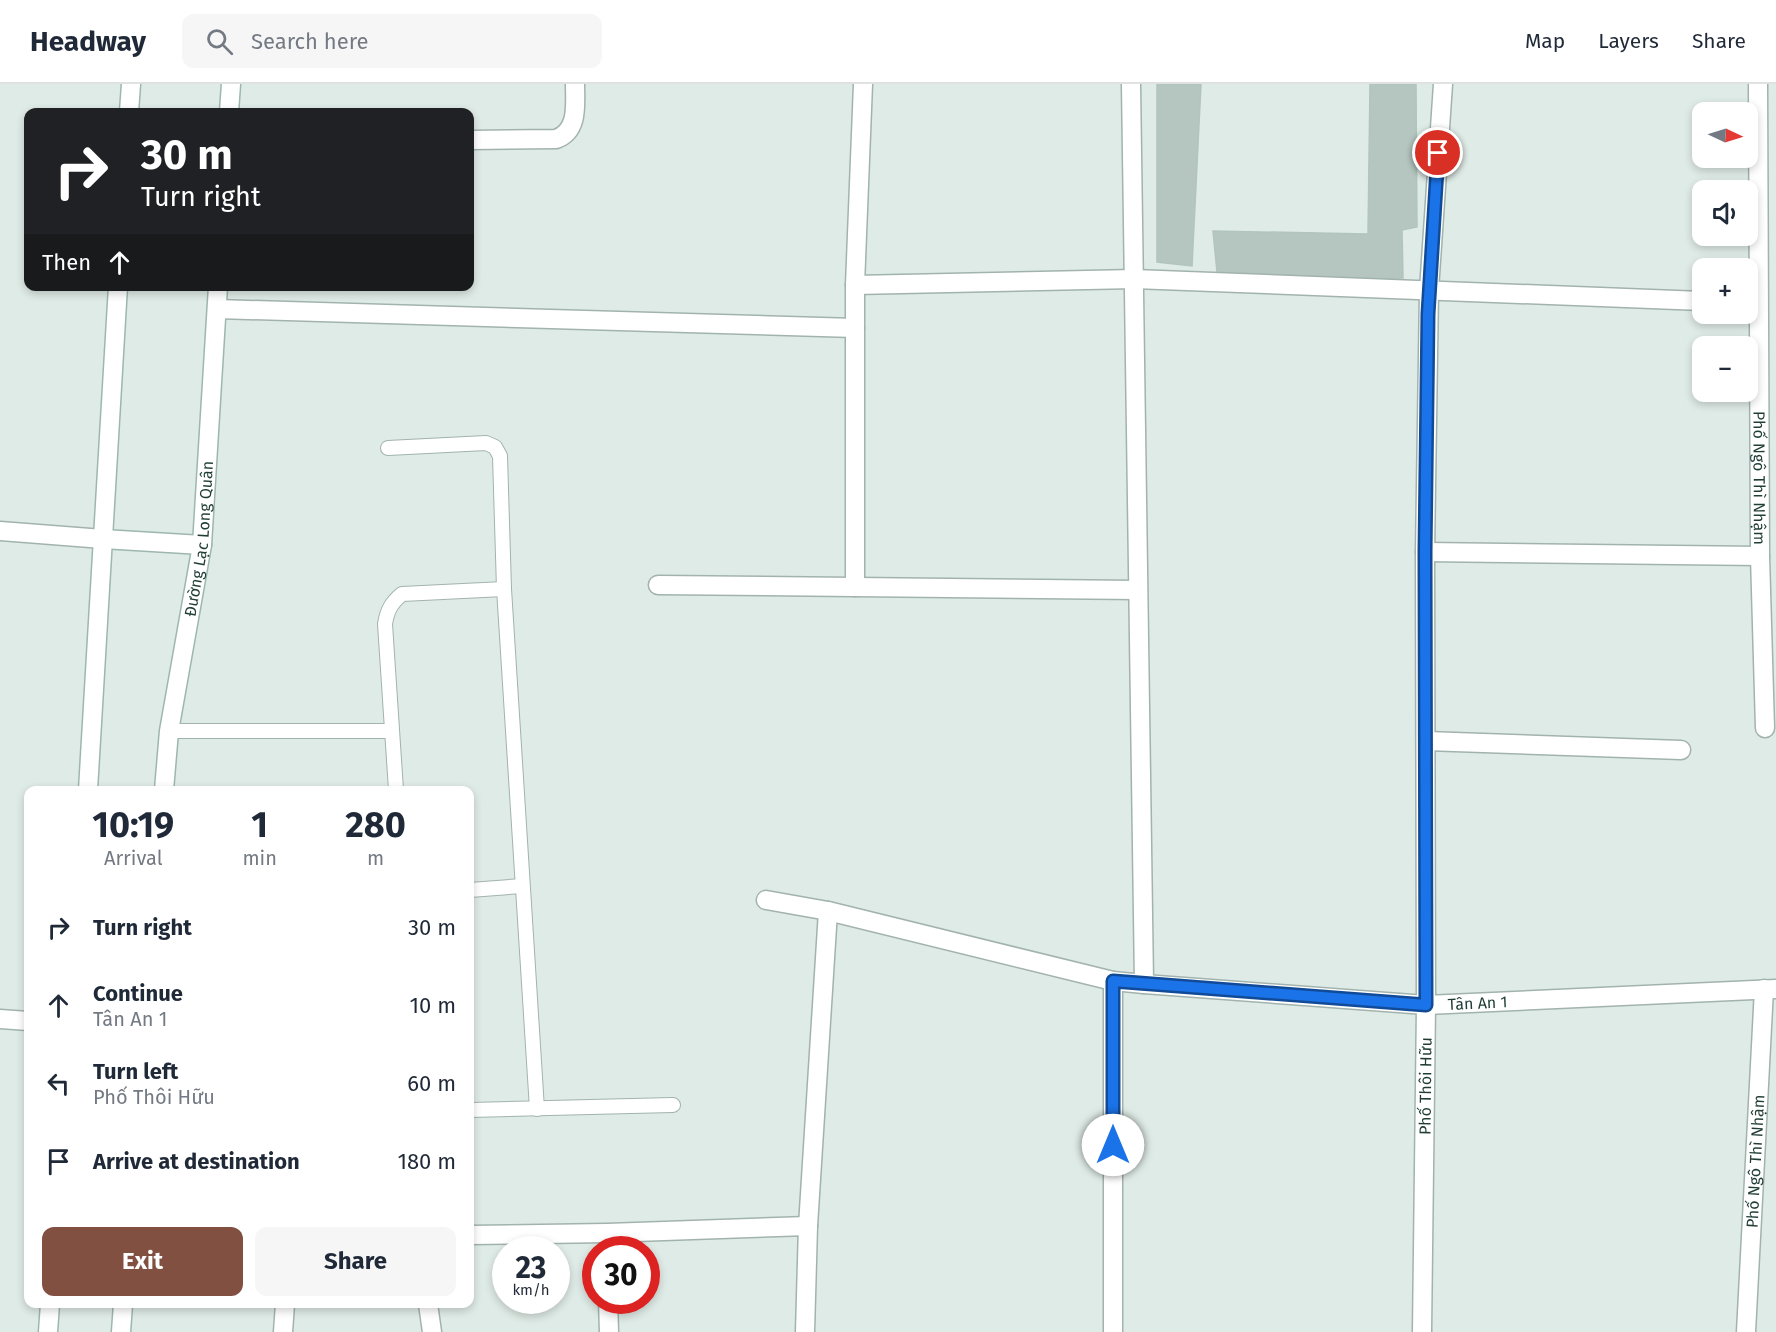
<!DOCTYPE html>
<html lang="en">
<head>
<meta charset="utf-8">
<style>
  :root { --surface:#fff; --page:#f6f6f7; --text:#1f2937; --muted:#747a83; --line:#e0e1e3; --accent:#825041 }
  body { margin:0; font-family:"Fira Sans",sans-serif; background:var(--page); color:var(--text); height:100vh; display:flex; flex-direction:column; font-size:22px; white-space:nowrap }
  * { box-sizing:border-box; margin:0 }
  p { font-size:20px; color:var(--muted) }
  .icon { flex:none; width:33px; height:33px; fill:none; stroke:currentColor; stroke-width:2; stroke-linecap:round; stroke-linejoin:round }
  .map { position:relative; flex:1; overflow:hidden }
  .panel { position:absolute; left:24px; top:702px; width:450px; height:522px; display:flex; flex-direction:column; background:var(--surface); border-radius:12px; box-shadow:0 3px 9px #0003 }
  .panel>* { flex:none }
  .hud { position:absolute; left:24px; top:24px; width:450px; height:183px; border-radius:12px; box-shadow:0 3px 9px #0003; background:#202124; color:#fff; overflow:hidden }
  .needle { width:39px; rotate:94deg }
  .controls { position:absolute; left:1692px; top:18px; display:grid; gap:12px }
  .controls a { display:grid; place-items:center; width:66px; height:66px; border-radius:12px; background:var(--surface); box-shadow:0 3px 9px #0003; font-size:30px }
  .speed { position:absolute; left:492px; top:1152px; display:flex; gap:12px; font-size:30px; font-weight:700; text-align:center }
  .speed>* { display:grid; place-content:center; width:78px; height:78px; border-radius:50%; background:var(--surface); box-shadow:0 3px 9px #0003; line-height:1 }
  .speed small { font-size:15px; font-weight:400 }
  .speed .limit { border:9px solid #d22; background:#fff; color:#111 }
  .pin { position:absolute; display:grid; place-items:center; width:51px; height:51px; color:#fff; margin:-26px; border:3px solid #fff; border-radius:50%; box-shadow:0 2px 6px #0007 }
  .me { position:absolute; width:66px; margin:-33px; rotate:0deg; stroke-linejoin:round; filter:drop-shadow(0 0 4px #0008) }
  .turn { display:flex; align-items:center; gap:21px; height:126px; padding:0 18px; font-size:27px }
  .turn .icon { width:78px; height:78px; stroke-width:2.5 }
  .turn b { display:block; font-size:42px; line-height:51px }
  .then { display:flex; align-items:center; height:57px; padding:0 18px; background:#0003; gap:12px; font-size:22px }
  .eta { display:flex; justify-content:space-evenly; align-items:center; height:102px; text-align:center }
  .eta b { font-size:36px; font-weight:700; line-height:42px }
  .cta { display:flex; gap:12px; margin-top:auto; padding:12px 18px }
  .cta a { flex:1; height:69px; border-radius:12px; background:var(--accent); color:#fff; font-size:24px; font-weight:700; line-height:69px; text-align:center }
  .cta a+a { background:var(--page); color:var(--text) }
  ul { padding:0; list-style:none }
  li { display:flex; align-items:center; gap:18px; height:78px; padding:0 18px }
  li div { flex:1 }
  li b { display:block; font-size:22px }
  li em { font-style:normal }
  header { display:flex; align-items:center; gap:36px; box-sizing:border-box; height:84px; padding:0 30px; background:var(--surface); border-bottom:2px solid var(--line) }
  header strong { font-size:28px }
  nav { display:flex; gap:33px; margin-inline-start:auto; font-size:21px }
  .search { width:420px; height:54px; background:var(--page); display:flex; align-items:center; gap:15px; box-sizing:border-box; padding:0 21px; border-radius:12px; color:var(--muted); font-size:22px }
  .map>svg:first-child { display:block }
  .building { fill:#b4c6bf; stroke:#b1c5bd; stroke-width:1.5 }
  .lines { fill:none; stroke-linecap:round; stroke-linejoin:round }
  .lane-casing { stroke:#a2b3ad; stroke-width:16 }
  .street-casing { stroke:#a2b3ad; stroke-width:21 }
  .secondary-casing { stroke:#9db7af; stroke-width:21 }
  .lane { stroke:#fff; stroke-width:14 }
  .street { stroke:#fff; stroke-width:18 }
  .secondary { stroke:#fff; stroke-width:18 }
  .route-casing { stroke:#114b97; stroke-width:15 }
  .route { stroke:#1a73e8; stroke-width:10 }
  .labels { text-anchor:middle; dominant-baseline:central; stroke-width:4.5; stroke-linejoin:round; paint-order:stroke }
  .street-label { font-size:16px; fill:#1f3c35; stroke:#eff8f4 }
</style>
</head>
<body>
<header>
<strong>Headway</strong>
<div class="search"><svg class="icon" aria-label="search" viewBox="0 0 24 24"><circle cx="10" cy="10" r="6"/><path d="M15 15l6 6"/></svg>Search here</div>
<nav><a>Map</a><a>Layers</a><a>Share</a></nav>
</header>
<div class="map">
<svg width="1776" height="1248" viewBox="0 0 1776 1248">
  <rect width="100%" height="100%" fill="#dfebe6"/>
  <!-- building -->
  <g class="building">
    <path d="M 1157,0 L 1201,0 L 1192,182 L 1157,178 Z"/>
    <path d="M 1370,0 L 1416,0 L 1417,143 L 1402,146 L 1403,194 L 1218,198 L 1213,147 L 1368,150 Z"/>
  </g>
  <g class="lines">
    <!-- lane casing -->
    <g class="lane-casing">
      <g id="lane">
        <path d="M 388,364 L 486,359 L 495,363 L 500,372 L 504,505 L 537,1025"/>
        <path d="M 169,647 L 392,647"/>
        <path d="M 396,706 L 385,540 C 387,527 391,519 402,510 L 504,505"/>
        <path d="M 470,806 L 522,802"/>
        <path d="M 470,1026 L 673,1021"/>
      </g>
    </g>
    <!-- street casing -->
    <g class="street-casing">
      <g id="street">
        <path d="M 1131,0 L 1144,900"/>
        <path id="s1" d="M 1758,0 L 1760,472 L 1765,644"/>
        <path d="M 470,56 L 556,55 C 579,47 575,20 575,0"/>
        <path d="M 855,201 L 1134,195 L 1702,217"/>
        <path d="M 217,225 L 855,244"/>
        <path d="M 0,447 L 103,455"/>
        <path d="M 1425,468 L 1760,472"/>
        <path d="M 658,501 L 1138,506"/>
        <path d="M 855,503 L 855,201 L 863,0"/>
        <path d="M 1426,657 L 1681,666"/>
        <path id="s2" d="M 766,816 L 828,827 L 1113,897 L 1144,900 L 1426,921 L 1776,905"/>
        <path d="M 0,935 L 28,937"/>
        <path d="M 470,1151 L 607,1149 L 808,1142"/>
        <path d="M 608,1216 L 609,1248"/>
        <path d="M 428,1220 L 432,1248"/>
        <path d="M 283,1248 L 285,1220"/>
        <path d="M 805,1248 L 808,1142 L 828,827"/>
        <path d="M 1113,1248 L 1113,897"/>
        <path id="s3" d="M 1422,1248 L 1426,921 L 1425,468 L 1429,206 L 1443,0"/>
        <path id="s4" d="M 1746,1248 L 1764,905"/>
      </g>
    </g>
    <!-- secondary casing -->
    <g class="secondary-casing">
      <g id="secondary">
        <path d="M 129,28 L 131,0"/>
        <path d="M 229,28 L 231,0"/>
        <path d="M 103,455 L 202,461"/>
        <path d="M 88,706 L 118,202"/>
        <path id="s5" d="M 164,706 L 169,647 L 202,461 L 218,202"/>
        <path d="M 48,1248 L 50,1220"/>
        <path d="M 121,1248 L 123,1220"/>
      </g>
    </g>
    <!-- lane -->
    <use href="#lane" class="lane"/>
    <!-- street -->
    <use href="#street" class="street"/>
    <!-- secondary -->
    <use href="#secondary" class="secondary"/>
  </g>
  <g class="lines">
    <!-- route casing -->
    <g class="route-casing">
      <path id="route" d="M 1113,1061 L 1113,897 L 1426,921 L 1425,468 L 1428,230 L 1438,69"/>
    </g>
    <!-- route -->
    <use href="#route" class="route"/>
  </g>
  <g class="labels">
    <!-- street labels -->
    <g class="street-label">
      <text stroke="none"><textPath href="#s1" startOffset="394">Phố Ngô Thì Nhậm</textPath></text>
      <text stroke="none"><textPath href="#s5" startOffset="254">Đường Lạc Long Quân</textPath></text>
      <text stroke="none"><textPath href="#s2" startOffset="722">Tân An 1</textPath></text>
      <text stroke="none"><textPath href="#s3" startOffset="246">Phố Thôi Hữu</textPath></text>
      <text stroke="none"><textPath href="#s4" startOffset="171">Phố Ngô Thì Nhậm</textPath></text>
    </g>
  </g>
</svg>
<div class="controls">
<a><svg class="needle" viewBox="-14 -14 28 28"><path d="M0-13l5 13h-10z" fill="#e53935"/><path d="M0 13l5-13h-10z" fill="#747a83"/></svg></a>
<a><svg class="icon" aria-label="sound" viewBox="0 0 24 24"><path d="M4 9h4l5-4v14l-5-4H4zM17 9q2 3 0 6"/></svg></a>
<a>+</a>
<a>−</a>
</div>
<div class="speed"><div>23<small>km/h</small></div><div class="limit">30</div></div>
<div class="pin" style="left:1438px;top:69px;background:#d93025"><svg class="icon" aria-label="arrive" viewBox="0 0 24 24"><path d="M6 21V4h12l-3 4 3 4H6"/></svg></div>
<svg class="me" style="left:1113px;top:1061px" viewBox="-20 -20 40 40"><circle r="19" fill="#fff"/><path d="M0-13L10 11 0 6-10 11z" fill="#1a73e8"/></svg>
<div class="hud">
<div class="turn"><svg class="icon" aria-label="right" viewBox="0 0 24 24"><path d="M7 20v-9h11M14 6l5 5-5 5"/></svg><div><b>30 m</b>Turn right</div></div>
<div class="then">Then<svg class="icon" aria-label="ahead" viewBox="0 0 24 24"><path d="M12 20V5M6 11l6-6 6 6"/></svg></div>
</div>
<section class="panel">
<div class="eta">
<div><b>10:19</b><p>Arrival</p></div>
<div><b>1</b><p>min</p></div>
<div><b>280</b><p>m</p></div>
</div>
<ul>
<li><svg class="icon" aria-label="right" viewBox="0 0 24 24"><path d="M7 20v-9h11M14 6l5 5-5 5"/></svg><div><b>Turn right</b></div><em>30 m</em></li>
<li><svg class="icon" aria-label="ahead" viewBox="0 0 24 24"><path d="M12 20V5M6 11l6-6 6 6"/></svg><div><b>Continue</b><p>Tân An 1</p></div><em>10 m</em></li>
<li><svg class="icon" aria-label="left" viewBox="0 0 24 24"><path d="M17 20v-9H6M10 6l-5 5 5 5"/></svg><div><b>Turn left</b><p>Phố Thôi Hữu</p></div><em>60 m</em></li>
<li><svg class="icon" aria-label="arrive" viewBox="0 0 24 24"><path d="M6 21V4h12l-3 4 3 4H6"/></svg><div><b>Arrive at destination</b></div><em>180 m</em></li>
</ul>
<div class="cta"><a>Exit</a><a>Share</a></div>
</section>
</div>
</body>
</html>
